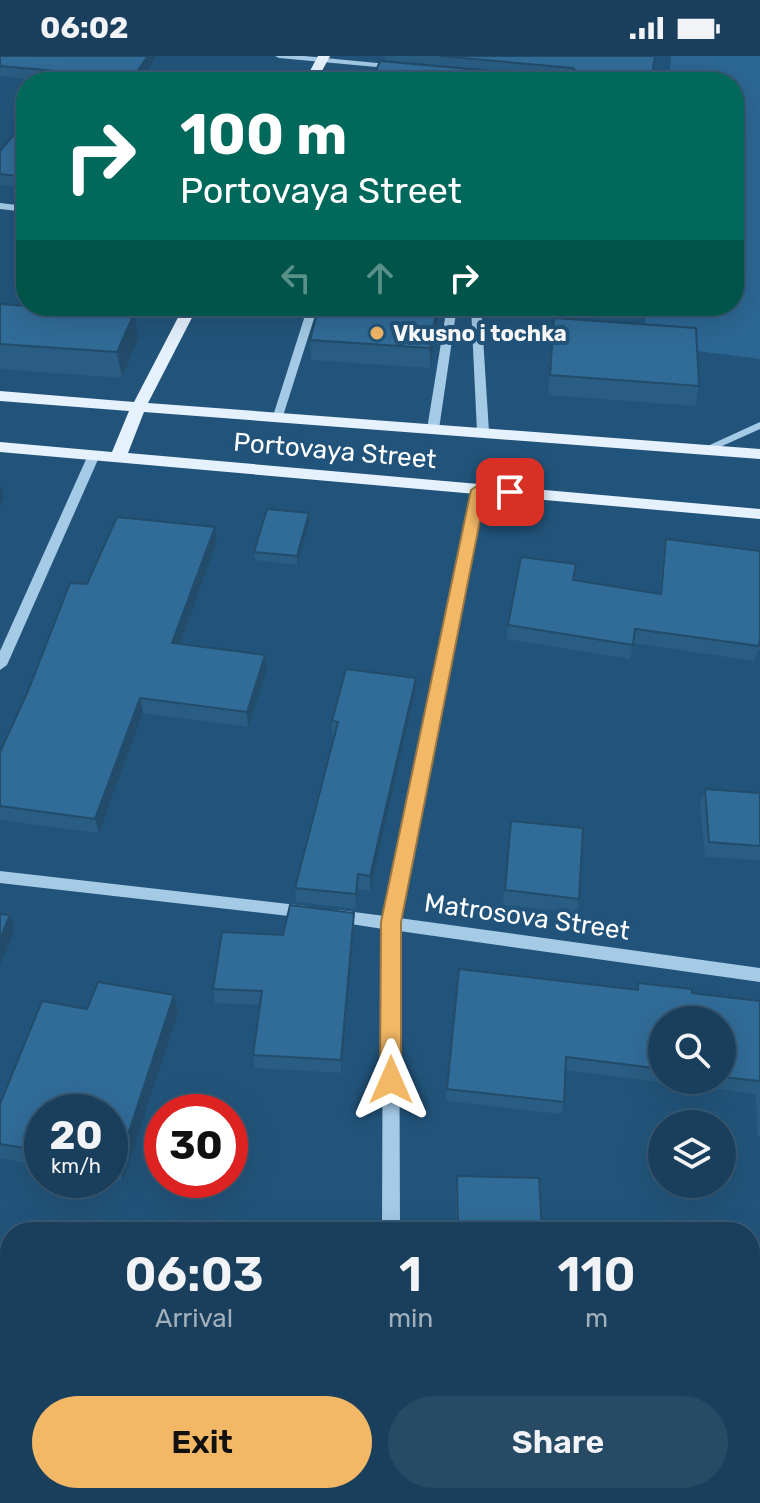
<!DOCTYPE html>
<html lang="en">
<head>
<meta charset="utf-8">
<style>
  :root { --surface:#1a3f5c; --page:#274a65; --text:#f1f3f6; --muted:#9fafbb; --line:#385872; --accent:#f2b866 }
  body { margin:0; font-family:Rubik,sans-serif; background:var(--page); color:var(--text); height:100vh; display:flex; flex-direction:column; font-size:30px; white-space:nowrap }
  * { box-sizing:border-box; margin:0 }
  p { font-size:26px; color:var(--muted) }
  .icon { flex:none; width:44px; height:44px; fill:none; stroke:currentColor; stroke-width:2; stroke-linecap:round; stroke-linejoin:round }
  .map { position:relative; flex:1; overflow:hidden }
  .side { position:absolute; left:0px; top:1166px; width:760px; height:282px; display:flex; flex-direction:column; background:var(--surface); border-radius:32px 32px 0 0; box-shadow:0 8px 32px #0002,0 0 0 2px var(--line) }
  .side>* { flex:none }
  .guide { position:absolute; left:16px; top:16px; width:728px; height:244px; border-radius:32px; box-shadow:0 8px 32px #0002,0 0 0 2px var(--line); background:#00695c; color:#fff; overflow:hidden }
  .controls { position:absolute; left:648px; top:950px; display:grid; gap:16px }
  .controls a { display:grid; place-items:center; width:88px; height:88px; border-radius:50%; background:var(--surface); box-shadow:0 8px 32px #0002,0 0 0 2px var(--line); font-size:40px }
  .speed { position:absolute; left:24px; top:1038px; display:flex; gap:16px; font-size:40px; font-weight:700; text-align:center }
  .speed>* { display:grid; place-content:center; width:104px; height:104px; border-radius:50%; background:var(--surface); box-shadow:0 8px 32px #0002,0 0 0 2px var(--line); line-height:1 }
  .speed small { font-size:20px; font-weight:400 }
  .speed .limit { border:12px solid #d22; background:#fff; color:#111 }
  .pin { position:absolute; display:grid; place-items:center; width:68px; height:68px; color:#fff; margin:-34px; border-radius:16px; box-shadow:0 4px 12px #0006 }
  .me { position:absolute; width:88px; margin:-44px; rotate:0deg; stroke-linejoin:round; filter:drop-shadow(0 0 6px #0008) }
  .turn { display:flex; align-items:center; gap:28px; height:168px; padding:0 32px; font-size:36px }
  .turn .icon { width:104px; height:104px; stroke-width:2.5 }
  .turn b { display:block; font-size:56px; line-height:68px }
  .lanes { display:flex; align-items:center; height:76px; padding:0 32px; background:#0003; justify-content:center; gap:40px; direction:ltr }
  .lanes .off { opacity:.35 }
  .eta { display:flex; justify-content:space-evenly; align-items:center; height:136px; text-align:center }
  .eta b { font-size:48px; font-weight:600; line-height:56px }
  .button { display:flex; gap:16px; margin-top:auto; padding:16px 32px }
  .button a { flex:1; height:92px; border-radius:48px; background:var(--accent); color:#111; font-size:32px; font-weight:600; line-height:92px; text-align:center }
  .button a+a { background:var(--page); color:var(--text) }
  .status { display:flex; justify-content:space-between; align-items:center; height:56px; padding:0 40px; background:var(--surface); direction:ltr }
  .status svg { height:22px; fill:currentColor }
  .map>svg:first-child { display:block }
  .green { fill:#2c6793 }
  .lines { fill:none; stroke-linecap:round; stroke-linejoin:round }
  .minor { fill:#a4cae6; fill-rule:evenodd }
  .major { fill:#e5f1fd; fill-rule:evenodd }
  .wall { fill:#2a5d83; fill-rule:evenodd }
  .shaded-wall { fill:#224c6a }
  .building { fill:#316c98; stroke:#224c6a; stroke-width:2 }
  .route { fill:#f2b866; stroke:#9d7842; stroke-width:2 }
  .poi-dot { fill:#f2b866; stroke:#22547b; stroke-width:3 }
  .labels { text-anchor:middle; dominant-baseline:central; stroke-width:8; stroke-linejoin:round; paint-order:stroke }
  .far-poi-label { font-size:22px; font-weight:bold; fill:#fff; stroke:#22547b; text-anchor:start }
  .street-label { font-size:26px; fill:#fff; stroke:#22547b }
</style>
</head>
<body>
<div class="status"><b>06:02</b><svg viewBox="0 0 49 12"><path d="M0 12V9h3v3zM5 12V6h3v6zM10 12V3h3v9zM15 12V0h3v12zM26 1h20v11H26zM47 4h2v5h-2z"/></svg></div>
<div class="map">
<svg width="760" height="1447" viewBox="0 0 760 1447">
  <rect width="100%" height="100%" fill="#22547b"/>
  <!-- green -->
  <path class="green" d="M 671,0 L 760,0 L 760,303 L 643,288 L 646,250 L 734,250 L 734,26 L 669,26 Z"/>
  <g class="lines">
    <!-- minor -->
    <g class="minor">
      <path d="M 275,0 L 304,0 L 398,9 L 402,11 L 398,13 L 279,2 Z"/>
      <path d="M 0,147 L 26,150 L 26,156 L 0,153 Z"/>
      <path d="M 308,250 L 318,250 L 283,360 L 282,362 L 274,362 L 273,360 Z"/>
      <path d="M 447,250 L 457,250 L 439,373 L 433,376 L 427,373 Z"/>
      <path d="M 471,250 L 481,250 L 489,376 L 483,379 L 477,376 Z"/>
      <path d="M 760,366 L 760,373 L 711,395 L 707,396 L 701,393 Z"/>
      <path d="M 94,396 L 100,399 L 7,609 L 0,614 L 0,595 L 88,399 Z"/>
      <path d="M 478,430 L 484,434 L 399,862 L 760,912 L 760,926 L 399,875 L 400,1176 L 382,1176 L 383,873 L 338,866 L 333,864 L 330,860 L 333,856 L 338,854 L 385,860 L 472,434 Z"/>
      <path d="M 0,815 L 306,850 L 311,852 L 314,856 L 311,860 L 306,862 L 0,827 Z"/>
      <rect x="385" y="1438" width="20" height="9"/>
    </g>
    <!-- major -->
    <g class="major">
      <path d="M 318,0 L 330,0 L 316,26 L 304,26 Z"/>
      <path d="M 184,250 L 198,250 L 148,347 L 760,393 L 760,403 L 144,356 L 128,397 L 760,453 L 760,463 L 0,396 L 0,386 L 112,396 L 129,355 L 0,345 L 0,335 L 134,346 Z"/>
    </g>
  </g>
  <!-- wall -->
  <g class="wall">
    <path d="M 0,0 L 157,0 L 139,26 L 60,26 L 0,20 Z"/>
    <path d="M 385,0 L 655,0 L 651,26 L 375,26 L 375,17 L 556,20 L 385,4 Z"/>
    <path d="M 26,65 L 26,132 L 0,129 L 0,95 Z"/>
    <path d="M 0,248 L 138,283 L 122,322 L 0,313 Z"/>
    <path d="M 319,250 L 440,250 L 430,312 L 311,304 L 310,284 Z"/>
    <path d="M 554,262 L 699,330 L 695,350 L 548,339 Z"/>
    <path d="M 309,457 L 310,465 L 297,509 L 255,504 L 254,496 Z"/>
    <path d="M 215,471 L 217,486 L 180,588 L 265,599 L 267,614 L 248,671 L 143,657 L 99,777 L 0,764 L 0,696 L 87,528 Z"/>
    <path d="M 666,483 L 760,495 L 760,594 L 758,594 L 754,605 L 633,587 L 630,603 L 507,583 L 508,569 L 573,524 L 659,537 L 663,498 Z"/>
    <path d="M 415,637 L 370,835 L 358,833 L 356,853 L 296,846 L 295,832 L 334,680 L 332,680 L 332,665 Z"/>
    <path d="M 705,733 L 760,737 L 760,804 L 705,801 L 700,748 Z"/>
    <path d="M 509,779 L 579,843 L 577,857 L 503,849 Z"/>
    <path d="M 354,857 L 354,871 L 341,1017 L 255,1012 L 253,999 L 260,949 L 215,947 L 213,933 L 283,879 Z"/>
    <path d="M 459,913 L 636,934 L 638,927 L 692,937 L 760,945 L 760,1081 L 758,1081 L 756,1038 L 565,1014 L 564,1046 L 561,1058 L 446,1045 ZM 662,964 L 722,964 L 722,1024 L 662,1024 Z"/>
    <path d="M 178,957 L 123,1125 L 110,1123 L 110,1056 L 42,1056 L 42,1110 L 0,1102 L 0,1048 Z"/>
    <path d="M 457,1120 L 542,1176 L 456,1176 L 456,1132 Z"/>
    <path d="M 502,1438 L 587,1438 L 589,1447 L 503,1447 Z"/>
  </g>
  <!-- shaded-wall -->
  <g class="shaded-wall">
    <path d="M 148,0 L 157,0 L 139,26 L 130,26 Z"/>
    <path d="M 437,250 L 440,250 L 430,312 L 430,292 Z"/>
    <path d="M 134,258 L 138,283 L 122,322 L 117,296 Z"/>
    <path d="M 0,427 L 4,441 L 0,450 Z"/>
    <path d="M 309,457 L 310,465 L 297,509 L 297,500 Z"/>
    <path d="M 215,471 L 217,486 L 175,602 L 172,587 Z"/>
    <path d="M 265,599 L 267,614 L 248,671 L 247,656 Z"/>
    <path d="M 416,622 L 415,637 L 370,835 L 370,820 Z"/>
    <path d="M 140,642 L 143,657 L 99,777 L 95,763 Z"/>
    <path d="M 358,818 L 358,833 L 356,853 L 356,838 Z"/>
    <path d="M 354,857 L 354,871 L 341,1017 L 341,1004 Z"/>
    <path d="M 10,859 L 15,873 L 0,910 L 0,883 Z"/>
    <path d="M 174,939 L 178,957 L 123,1125 L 118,1109 Z"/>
  </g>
  <!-- building -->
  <g class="building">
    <path d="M 0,0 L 148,0 L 130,26 L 60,26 L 68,16 L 0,10 Z"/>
    <path d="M 439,0 L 655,0 L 651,26 L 392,26 L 375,17 L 380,5 L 546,20 L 579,19 L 573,12 Z"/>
    <path d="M 26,65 L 26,121 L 0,118 L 0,95 Z"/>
    <path d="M 0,248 L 26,250 L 134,258 L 117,296 L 0,288 Z"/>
    <path d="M 319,250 L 437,250 L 430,292 L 310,284 Z"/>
    <path d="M 554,262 L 696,272 L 699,330 L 550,319 Z"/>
    <path d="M 267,453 L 309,457 L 297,500 L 254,496 Z"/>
    <path d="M 117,461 L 215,471 L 172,587 L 265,599 L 247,656 L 140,642 L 95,763 L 0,750 L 0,696 L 28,635 L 70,527 L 87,528 Z"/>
    <path d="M 666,483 L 760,495 L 760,579 L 759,590 L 635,573 L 633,589 L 508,569 L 521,501 L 576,508 L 573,524 L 661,538 Z"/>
    <path d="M 346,613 L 416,622 L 370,820 L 358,818 L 356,838 L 295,832 L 338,666 L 332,665 Z"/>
    <path d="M 705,733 L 760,737 L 760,790 L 709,786 Z"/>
    <path d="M 511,765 L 583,772 L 579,843 L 505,834 Z"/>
    <path d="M 290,849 L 354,857 L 341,1004 L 253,999 L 262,935 L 213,933 L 222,876 L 283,879 Z"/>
    <path d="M 0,858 L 10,859 L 0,883 Z"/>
    <path d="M 459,913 L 638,934 L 638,927 L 692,933 L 692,937 L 760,945 L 760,1025 L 722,1021 L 722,964 L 662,964 L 662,1013 L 566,1001 L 564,1046 L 447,1033 Z"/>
    <path d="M 98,926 L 174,939 L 118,1109 L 110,1108 L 110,1056 L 42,1056 L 42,1095 L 0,1088 L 0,1048 L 42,945 L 87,953 Z"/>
    <path d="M 457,1120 L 539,1122 L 542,1176 L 458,1176 Z"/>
    <path d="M 505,1438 L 587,1438 L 589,1447 L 506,1447 Z"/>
  </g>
  <!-- route -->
  <path class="route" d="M 478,429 L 510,432 L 517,436 L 510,441 L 485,439 L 401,866 L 401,1024 L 398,1031 L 391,1034 L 383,1031 L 380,1024 L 381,866 L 471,434 Z"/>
  <!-- markers -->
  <circle class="poi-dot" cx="377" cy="277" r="8"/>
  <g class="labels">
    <!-- far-poi labels -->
    <g class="far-poi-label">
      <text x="393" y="277">Vkusno i tochka</text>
    </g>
    <!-- street labels -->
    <g class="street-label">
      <text transform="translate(335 395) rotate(5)">Portovaya Street</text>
      <text transform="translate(527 861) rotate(8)">Matrosova Street</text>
    </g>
  </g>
</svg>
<div class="controls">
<a><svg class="icon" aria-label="search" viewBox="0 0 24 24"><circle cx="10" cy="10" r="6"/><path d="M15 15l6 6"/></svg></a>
<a><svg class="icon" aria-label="layers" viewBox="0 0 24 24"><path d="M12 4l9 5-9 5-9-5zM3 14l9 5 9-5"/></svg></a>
</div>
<div class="speed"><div>20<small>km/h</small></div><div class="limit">30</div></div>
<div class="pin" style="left:510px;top:436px;background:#d93025"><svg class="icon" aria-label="arrive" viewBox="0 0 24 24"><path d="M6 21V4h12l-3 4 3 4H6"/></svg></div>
<svg class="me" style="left:391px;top:1024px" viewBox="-20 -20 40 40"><path d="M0-17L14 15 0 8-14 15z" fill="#f2b866" stroke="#fff" stroke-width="4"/></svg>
<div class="guide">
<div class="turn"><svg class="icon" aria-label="right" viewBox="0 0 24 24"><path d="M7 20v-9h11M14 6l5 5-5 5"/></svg><div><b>100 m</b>Portovaya Street</div></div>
<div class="lanes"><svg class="icon off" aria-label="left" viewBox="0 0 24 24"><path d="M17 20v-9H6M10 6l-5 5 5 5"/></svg><svg class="icon off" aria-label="ahead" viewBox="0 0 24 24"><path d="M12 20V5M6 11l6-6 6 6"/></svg><svg class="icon" aria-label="right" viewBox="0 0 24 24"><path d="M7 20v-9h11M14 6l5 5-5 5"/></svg></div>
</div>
<section class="side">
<div class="eta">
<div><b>06:03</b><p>Arrival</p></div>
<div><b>1</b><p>min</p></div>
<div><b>110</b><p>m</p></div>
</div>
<div class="button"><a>Exit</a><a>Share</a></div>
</section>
</div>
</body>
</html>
